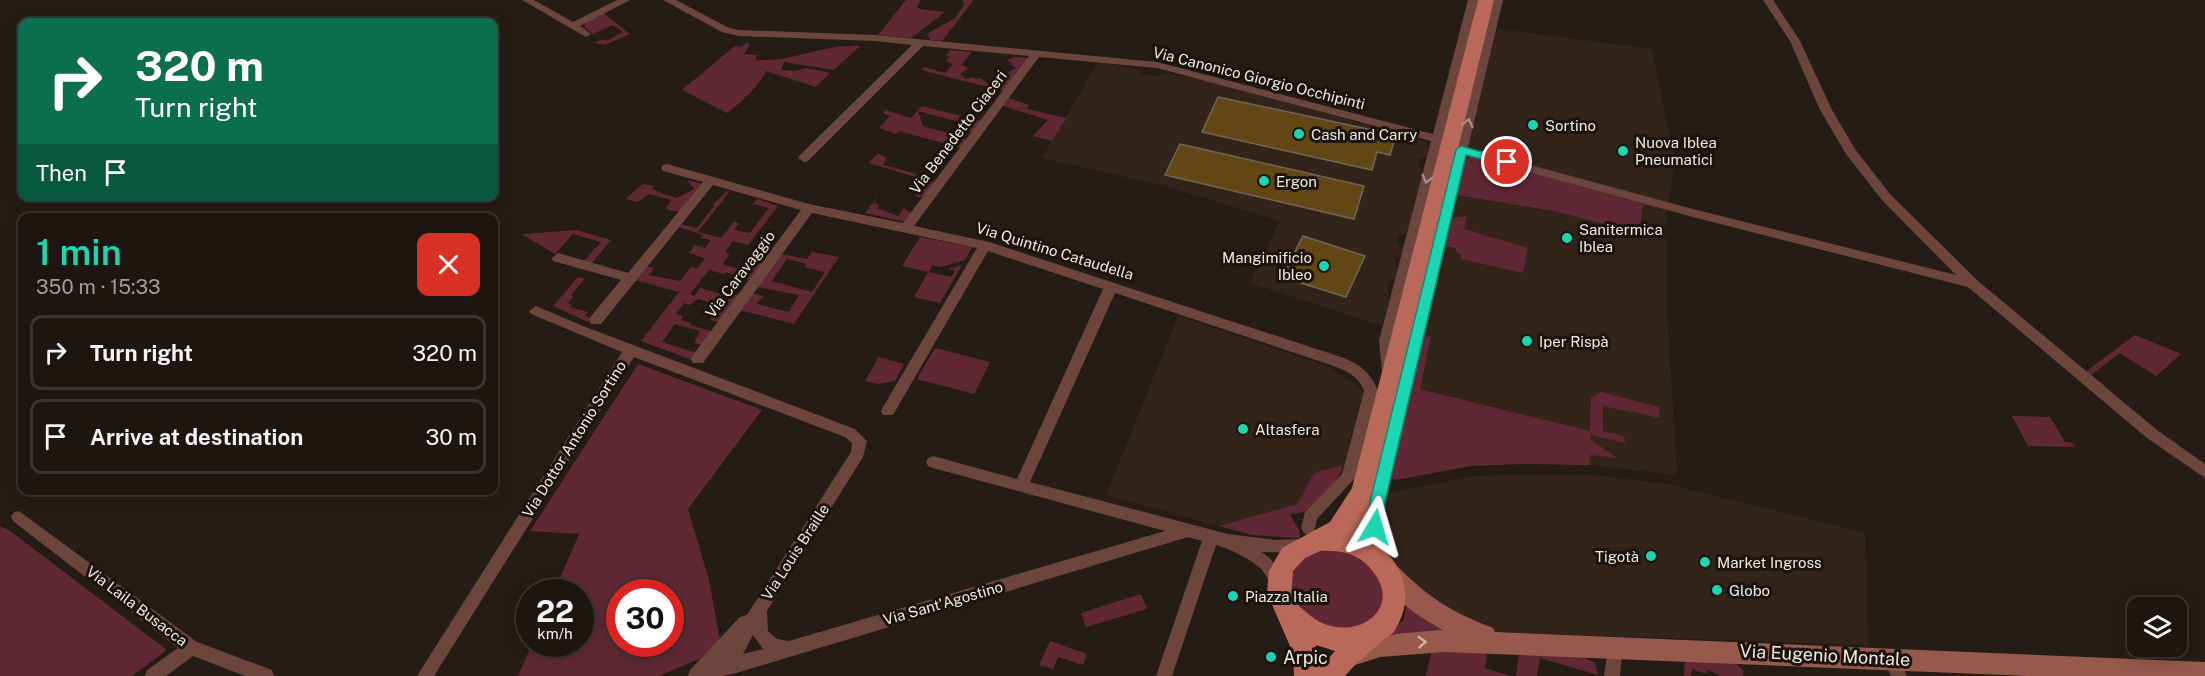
<!DOCTYPE html>
<html lang="en">
<head>
<meta charset="utf-8">
<style>
  :root { --surface:#1c1510; --page:#29221e; --text:#f1f3f6; --muted:#a09f9f; --line:#3a3430; --accent:#1cd5b1 }
  body { margin:0; font-family:"Public Sans",sans-serif; background:var(--page); color:var(--text); height:100vh; display:flex; flex-direction:column; font-size:22px; white-space:nowrap }
  * { box-sizing:border-box; margin:0 }
  p { font-size:20px; color:var(--muted) }
  .icon { flex:none; width:33px; height:33px; fill:none; stroke:currentColor; stroke-width:2; stroke-linecap:round; stroke-linejoin:round }
  .map { position:relative; flex:1; overflow:hidden }
  .drawer { position:absolute; left:18px; top:213px; width:480px; height:282px; display:flex; flex-direction:column; background:var(--surface); border-radius:12px; box-shadow:0 3px 15px #0003,0 0 0 2px var(--line) }
  .drawer>* { flex:none }
  .guide { position:absolute; left:18px; top:18px; width:480px; height:183px; border-radius:12px; box-shadow:0 3px 15px #0003,0 0 0 2px var(--line); background:#0b6e4f; color:#fff; overflow:hidden }
  .fabs { position:absolute; left:2127px; top:597px; display:grid; gap:12px }
  .fabs a { display:grid; place-items:center; width:60px; height:60px; border-radius:12px; background:var(--surface); box-shadow:0 3px 15px #0003,0 0 0 2px var(--line); font-size:30px }
  .speed { position:absolute; left:516px; top:579px; display:flex; gap:12px; font-size:30px; font-weight:700; text-align:center }
  .speed>* { display:grid; place-content:center; width:78px; height:78px; border-radius:50%; background:var(--surface); box-shadow:0 3px 15px #0003,0 0 0 2px var(--line); line-height:1 }
  .speed small { font-size:15px; font-weight:400 }
  .speed .limit { border:9px solid #d22; background:#fff; color:#111 }
  .pin { position:absolute; display:grid; place-items:center; width:51px; height:51px; color:#fff; margin:-26px; border:3px solid #fff; border-radius:50%; box-shadow:0 2px 6px #0007 }
  .me { position:absolute; width:66px; margin:-33px; rotate:7deg; stroke-linejoin:round; filter:drop-shadow(0 0 4px #0008) }
  .turn { display:flex; align-items:center; gap:21px; height:126px; padding:0 18px; font-size:27px }
  .turn .icon { width:78px; height:78px; stroke-width:2.5 }
  .turn b { display:block; font-size:42px; line-height:51px }
  .then { display:flex; align-items:center; height:57px; padding:0 18px; background:#0003; gap:12px; font-size:22px }
  .round { display:grid; place-items:center; flex:none; width:63px; height:63px; border-radius:12px; background:var(--page) }
  .summary { display:flex; align-items:center; justify-content:space-between; height:102px; padding:0 18px }
  h1 { font-size:36px; font-weight:600; line-height:45px; color:var(--accent) }
  ul { padding:0; list-style:none }
  li { display:flex; align-items:center; gap:18px; height:75px; margin:0 12px 9px; padding:0 6px; border:3px solid var(--line); border-radius:12px }
  li div { flex:1 }
  li b { display:block; font-size:22px }
  li em { font-style:normal }
  .map>svg:first-child { display:block }
  .built { fill:#33241a }
  .green { fill:#602835; fill-rule:evenodd }
  .building { fill:#624613; stroke:#6e675c; stroke-width:1.5 }
  .lines { fill:none; stroke-linecap:round; stroke-linejoin:round }
  .minor { fill:#6c453d; fill-rule:evenodd }
  .secondary { fill:#98594d; fill-rule:evenodd }
  .primary { fill:#ba6859; fill-rule:evenodd }
  .oneway { stroke:#a78f88 }
  .oneway2 { stroke:#ccafa8 }
  .route { fill:#1cd5b1; stroke:#128a73; stroke-width:1.5 }
  .poi-dot { fill:#1cd5b1; stroke:#1c130d; stroke-width:2 }
  .labels { text-anchor:middle; dominant-baseline:central; stroke-width:6; stroke-linejoin:round; paint-order:stroke }
  .street-label { font-size:15px; fill:#efe9e4; stroke:#1c130d }
  .poi-label { font-size:15px; fill:#efe9e4; stroke:#1c130d; text-anchor:start }
  .near-street-label { font-size:18px; fill:#efe9e4; stroke:#1c130d }
  .near-poi-label { font-size:18px; fill:#efe9e4; stroke:#1c130d; text-anchor:start }
</style>
</head>
<body>
<div class="map">
<svg width="2205" height="676" viewBox="0 0 2205 676">
  <rect width="100%" height="100%" fill="#261c16"/>
  <!-- built -->
  <g class="built">
    <path d="M 1499,29 L 1652,49 L 1675,164 L 1666,211 L 1667,312 L 1677,475 L 1589,465 L 1590,431 L 1413,387 L 1493,43 L 1496,30 Z"/>
    <path d="M 1098,62 L 1138,69 L 1141,74 L 1159,76 L 1164,73 L 1214,82 L 1424,141 L 1429,146 L 1427,156 L 1419,158 L 1417,165 L 1423,170 L 1408,232 L 1399,236 L 1397,242 L 1402,249 L 1400,257 L 1395,256 L 1394,262 L 1398,266 L 1395,277 L 1388,285 L 1388,304 L 1382,326 L 1250,283 L 1280,221 L 1165,186 L 1042,158 Z"/>
    <path d="M 1178,316 L 1329,367 L 1358,385 L 1363,393 L 1343,465 L 1314,473 L 1297,504 L 1219,526 L 1106,495 Z"/>
    <path d="M 1525,474 L 1593,475 L 1668,484 L 1865,533 L 1868,645 L 1497,632 L 1460,622 L 1401,574 L 1385,542 L 1383,529 L 1387,493 L 1475,476 Z"/>
  </g>
  <!-- green -->
  <g class="green">
    <path d="M 906,0 L 925,0 L 920,0 L 917,7 L 920,9 L 945,12 L 911,38 L 878,35 Z"/>
    <path d="M 963,0 L 974,0 L 942,41 L 931,40 L 927,34 L 955,18 L 964,5 Z"/>
    <path d="M 603,13 L 630,34 L 605,45 L 595,43 L 603,39 L 606,41 L 623,32 L 613,25 L 593,34 L 584,27 L 586,23 Z"/>
    <path d="M 746,43 L 750,44 L 744,54 L 757,55 L 755,60 C 790,63 824,44 860,46 L 834,70 L 784,62 L 781,70 L 794,71 L 807,68 L 830,73 L 816,87 L 766,71 C 758,88 742,101 727,113 L 682,90 L 735,46 L 741,47 Z"/>
    <path d="M 950,50 L 972,52 L 960,66 L 963,65 L 968,69 L 960,74 L 966,79 L 973,77 L 977,79 L 980,78 L 988,84 L 1016,68 L 1007,60 L 1015,57 L 1028,58 L 1004,91 L 921,70 L 924,67 L 945,73 L 953,64 L 946,61 L 950,57 L 946,56 Z"/>
    <path d="M 1009,98 L 1029,105 L 1027,109 L 1066,118 L 1052,141 L 1033,136 L 1048,120 L 1003,106 Z"/>
    <path d="M 922,106 L 981,121 L 972,133 L 966,131 L 960,122 L 918,111 L 923,126 L 968,139 L 961,148 L 899,131 L 896,134 L 879,128 L 890,116 L 883,113 L 886,110 L 911,118 Z"/>
    <path d="M 878,153 L 887,158 L 883,165 L 913,173 L 935,183 L 924,198 L 915,196 L 925,180 L 869,163 Z"/>
    <path d="M 1473,156 L 1643,204 L 1639,233 L 1554,211 L 1457,195 L 1465,159 Z"/>
    <path d="M 687,180 L 702,184 L 679,212 L 665,209 L 672,200 L 649,194 L 638,202 L 625,199 L 643,184 L 654,186 L 652,189 L 661,192 L 660,193 L 677,198 L 694,189 Z"/>
    <path d="M 727,191 L 730,191 L 698,232 L 721,238 L 734,222 L 739,223 L 734,230 L 750,233 L 769,208 L 753,204 L 757,199 L 778,206 L 748,245 L 733,241 L 725,252 L 730,254 L 722,264 L 747,272 L 755,262 L 762,263 L 750,280 L 726,272 L 724,274 L 709,270 L 690,294 L 694,296 L 700,288 L 724,295 L 726,292 L 739,295 L 719,322 L 710,320 L 721,305 L 698,299 L 689,305 L 684,303 L 676,314 L 683,316 L 681,320 L 691,323 L 690,325 L 712,331 L 703,345 L 694,343 L 700,331 L 675,324 L 662,342 L 697,353 L 692,360 L 641,341 L 679,292 L 635,280 L 646,266 L 654,268 L 649,275 L 680,281 L 691,267 L 698,268 L 705,258 L 689,253 L 695,245 L 705,248 L 711,240 L 701,238 L 703,235 L 678,227 L 681,224 L 697,228 L 714,206 L 713,204 Z"/>
    <path d="M 878,196 L 874,203 L 879,204 L 877,208 L 898,216 L 904,208 L 912,214 L 906,222 L 865,213 Z"/>
    <path d="M 1467,216 L 1464,229 L 1528,248 L 1523,273 L 1461,259 L 1461,254 L 1456,252 L 1456,248 L 1445,246 L 1451,218 Z"/>
    <path d="M 576,230 L 611,240 L 592,263 L 584,261 L 601,242 L 573,234 L 555,254 L 522,234 Z"/>
    <path d="M 920,237 L 972,247 L 965,260 L 941,267 L 933,265 L 929,272 L 951,277 L 955,271 L 949,269 L 962,265 L 940,303 L 914,297 L 928,272 L 902,266 Z"/>
    <path d="M 812,252 L 839,257 L 794,324 L 740,310 L 752,293 L 763,296 L 757,304 L 789,312 L 799,295 L 757,287 L 781,254 L 807,259 ZM 787,259 L 807,264 L 805,267 L 825,272 L 812,292 L 772,281 Z"/>
    <path d="M 578,277 L 585,279 L 571,295 L 574,296 L 568,303 L 571,304 L 570,307 L 588,312 L 585,316 L 592,318 L 588,322 L 553,306 Z"/>
    <path d="M 2135,335 L 2181,354 L 2156,376 L 2120,353 L 2091,375 L 2104,385 L 2101,386 L 2084,373 Z"/>
    <path d="M 1431,336 L 1420,389 L 1590,431 L 1591,397 L 1601,392 L 1659,407 L 1660,418 L 1603,406 L 1603,431 L 1624,436 L 1625,443 L 1591,435 L 1590,439 L 1617,458 L 1590,455 L 1589,465 L 1523,464 L 1471,466 L 1396,480 L 1391,479 L 1424,337 Z"/>
    <path d="M 935,348 L 990,362 L 974,394 L 917,379 Z"/>
    <path d="M 879,357 L 904,364 L 895,381 L 878,384 L 865,381 Z"/>
    <path d="M 638,364 L 762,410 L 688,509 L 709,580 L 720,640 L 701,658 L 659,676 L 518,676 L 532,644 L 580,644 L 580,592 L 554,592 L 579,534 L 530,531 ZM 620,592 L 670,592 L 670,644 L 620,644 Z"/>
    <path d="M 2012,416 L 2050,417 L 2065,442 L 2072,443 L 2075,447 L 2028,446 Z"/>
    <path d="M 1343,465 C 1340,480 1318,503 1305,511 C 1301,513 1295,513 1290,514 L 1299,530 L 1300,538 L 1252,535 L 1219,526 L 1297,504 L 1314,473 Z"/>
    <path d="M 0,526 L 10,531 L 167,650 L 132,676 L 0,676 Z"/>
    <path d="M 1342,546 L 1380,573 L 1385,601 L 1370,624 L 1340,632 L 1309,620 L 1290,595 L 1292,568 L 1312,549 Z"/>
    <path d="M 1141,594 L 1147,609 L 1086,627 L 1081,613 Z"/>
    <path d="M 1407,601 L 1447,633 L 1390,635 L 1404,619 Z"/>
    <path d="M 1050,641 L 1087,654 L 1083,665 L 1058,657 L 1053,669 L 1039,665 Z"/>
    <path d="M 1450,651 L 1487,653 L 1485,668 L 1511,676 L 1426,676 L 1431,653 Z"/>
    <path d="M 1519,654 L 1581,656 L 1595,663 L 1598,675 L 1540,658 L 1537,676 L 1516,676 Z"/>
    <path d="M 1685,658 L 1733,661 L 1744,671 L 1743,676 L 1719,676 L 1718,674 L 1707,670 L 1707,674 L 1692,669 L 1691,676 L 1684,676 Z"/>
  </g>
  <!-- building -->
  <g class="building">
    <path d="M 1218,97 L 1396,135 L 1390,155 L 1377,152 L 1372,170 L 1202,132 Z"/>
    <path d="M 1180,144 L 1364,186 L 1354,219 L 1165,175 Z"/>
    <path d="M 1303,236 L 1365,256 L 1346,297 L 1282,277 Z"/>
  </g>
  <g class="lines">
    <!-- minor -->
    <g class="minor">
      <path d="M 522,0 L 534,0 L 573,22 L 617,0 L 630,0 L 580,26 L 591,34 L 586,37 Z"/>
      <path d="M 663,0 L 676,0 L 729,28 L 739,30 L 875,35 L 1157,62 L 1433,134 L 1468,0 L 1478,0 L 1393,341 L 1396,371 L 1394,375 L 1384,375 L 1382,371 L 1379,341 L 1431,141 L 1157,68 L 1039,57 L 914,226 L 989,242 L 1341,357 C 1359,364 1371,372 1378,391 L 1356,477 L 1317,519 L 1314,533 L 1309,535 L 1304,533 L 1301,528 L 1305,512 L 1342,474 L 1364,391 C 1359,376 1345,370 1331,365 L 1115,293 L 1030,482 L 1228,534 L 1275,540 L 1300,539 L 1305,541 L 1308,546 L 1305,551 L 1300,553 L 1261,552 C 1273,559 1282,571 1288,584 L 1286,589 L 1280,591 C 1270,587 1268,577 1262,570 C 1253,560 1228,548 1216,545 L 1172,676 L 1156,676 L 1202,541 L 1188,537 L 733,674 L 722,676 L 688,676 L 690,670 L 740,617 L 747,615 L 851,452 L 852,443 L 845,437 L 634,357 L 434,676 L 417,676 L 622,352 L 531,314 L 529,311 L 536,306 L 583,326 L 855,429 L 867,441 L 863,457 L 767,611 L 768,631 L 777,639 L 789,641 L 1165,531 L 933,468 L 928,466 L 926,462 L 928,458 L 933,456 L 1017,479 L 1103,289 L 988,251 L 893,415 L 883,415 L 881,411 L 883,407 L 977,248 L 812,213 L 703,363 L 693,363 L 691,359 L 693,355 L 801,210 L 713,185 L 601,324 L 591,324 L 589,320 L 591,316 L 621,280 L 553,261 L 552,258 L 558,253 L 628,273 L 703,182 L 663,171 L 661,168 L 663,165 L 667,164 L 809,204 L 903,223 L 1029,56 L 923,46 L 808,161 L 804,162 L 798,158 L 800,155 L 912,45 L 875,41 L 739,36 L 722,32 ZM 753,635 L 763,649 L 743,654 Z"/>
      <path d="M 1493,0 L 1503,0 L 1468,148 L 1689,208 L 1956,275 L 1882,200 L 1846,154 L 1820,110 L 1790,41 L 1763,0 L 1773,0 L 1800,41 L 1832,110 L 1855,149 L 1890,194 L 1978,281 L 2157,430 L 2205,464 L 2205,478 L 2147,438 L 1968,287 L 1689,216 L 1467,155 L 1386,502 L 1383,527 L 1390,555 L 1388,560 L 1382,562 L 1376,560 L 1367,527 L 1370,502 Z"/>
      <path d="M 19,511 L 197,642 L 272,670 L 274,676 L 245,676 L 193,656 L 166,676 L 145,676 L 147,670 L 178,648 L 14,522 L 11,517 L 14,512 Z"/>
      <path d="M 1615,638 L 1621,641 L 1623,646 L 1620,676 L 1604,676 L 1609,641 Z"/>
      <path d="M 1891,651 L 1897,654 L 1907,676 L 1891,676 L 1883,659 L 1885,654 Z"/>
    </g>
    <!-- secondary -->
    <path class="secondary" d="M 1389,563 L 1397,566 C 1429,598 1451,612 1493,628 L 1495,632 L 2205,662 L 2205,676 L 2028,676 L 1444,652 L 1380,657 L 1349,667 L 1341,664 L 1337,656 L 1341,648 C 1376,634 1405,633 1443,630 C 1420,618 1389,597 1378,573 L 1381,566 Z"/>
    <!-- primary -->
    <path class="primary" d="M 1478,0 L 1494,0 L 1376,487 C 1374,504 1371,531 1381,546 C 1384,551 1390,555 1393,560 C 1410,584 1409,609 1393,633 C 1390,636 1385,638 1382,641 C 1370,652 1356,663 1345,676 L 1294,676 L 1293,653 L 1267,593 L 1269,571 L 1282,548 L 1330,522 L 1352,488 ZM 1320,551 C 1340,550 1357,553 1370,568 C 1410,612 1346,650 1306,612 C 1300,607 1294,602 1292,594 C 1291,587 1293,578 1293,571 L 1305,558 ZM 1316,645 L 1335,651 L 1320,668 Z"/>
  </g>
  <!-- one-way arrows -->
  <defs><path id="oneway-chevron" d="M-2-3.5L2.5 0L-2 3.5" fill="none" stroke-width="1.6" stroke-linecap="round" stroke-linejoin="round" transform="scale(1.5)"/></defs>
  <g class="oneway">
    <use href="#oneway-chevron" transform="translate(1468 123) rotate(-76)"/>
    <use href="#oneway-chevron" transform="translate(1427 179) rotate(104)"/>
  </g>
  <use class="oneway2" href="#oneway-chevron" transform="translate(1422 642) rotate(-4)"/>
  <!-- route -->
  <path class="route" d="M 1461,146 L 1511,160 L 1513,162 L 1507,166 L 1466,155 L 1385,502 L 1381,531 L 1375,533 L 1370,531 L 1368,527 L 1370,502 L 1456,150 Z"/>
  <!-- markers -->
  <g class="poi-dot">
    <circle cx="1533" cy="125" r="6"/>
    <circle cx="1299" cy="134" r="6"/>
    <circle cx="1623" cy="151" r="6"/>
    <circle cx="1264" cy="181" r="6"/>
    <circle cx="1567" cy="238" r="6"/>
    <circle cx="1324" cy="266" r="6"/>
    <circle cx="1527" cy="341" r="6"/>
    <circle cx="1243" cy="429" r="6"/>
    <circle cx="1651" cy="556" r="6"/>
    <circle cx="1705" cy="562" r="6"/>
    <circle cx="1717" cy="590" r="6"/>
    <circle cx="1233" cy="596" r="6"/>
    <circle cx="1271" cy="657" r="6"/>
  </g>
  <g class="labels">
    <!-- street labels -->
    <g class="street-label">
      <text transform="translate(1259 78) rotate(14)">Via Canonico Giorgio Occhipinti</text>
      <text transform="translate(958 132) rotate(-53)">Via Benedetto Ciaceri</text>
      <text transform="translate(1055 251) rotate(17)">Via Quintino Cataudella</text>
      <text transform="translate(740 274) rotate(-53)">Via Caravaggio</text>
      <text transform="translate(574 439) rotate(-58)">Via Dottor Antonio Sortino</text>
      <text transform="translate(795 552) rotate(-57)">Via Louis Braille</text>
      <text transform="translate(943 603) rotate(-16)">Via Sant'Agostino</text>
      <text transform="translate(137 606) rotate(37)">Via Laila Busacca</text>
    </g>
    <!-- poi labels -->
    <g class="poi-label">
      <text x="1545" y="125">Sortino</text>
      <text x="1311" y="134">Cash and Carry</text>
      <text x="1635" y="142">Nuova Iblea<tspan x="1635" dy="17">Pneumatici</tspan></text>
      <text x="1276" y="181">Ergon</text>
      <text x="1579" y="229">Sanitermica<tspan x="1579" dy="17">Iblea</tspan></text>
      <text x="1312" y="257" text-anchor="end">Mangimificio<tspan x="1312" dy="17">Ibleo</tspan></text>
      <text x="1539" y="341">Iper Rispà</text>
      <text x="1255" y="429">Altasfera</text>
      <text x="1639" y="556" text-anchor="end">Tigotà</text>
      <text x="1717" y="562">Market Ingross</text>
      <text x="1729" y="590">Globo</text>
      <text x="1245" y="596">Piazza Italia</text>
    </g>
    <!-- near-street labels -->
    <g class="near-street-label">
      <text transform="translate(1825 655) rotate(3)">Via Eugenio Montale</text>
    </g>
    <!-- near-poi labels -->
    <g class="near-poi-label">
      <text x="1283" y="657">Arpic</text>
    </g>
  </g>
</svg>
<div class="fabs">
<a><svg class="icon" aria-label="layers" viewBox="0 0 24 24"><path d="M12 4l9 5-9 5-9-5zM3 14l9 5 9-5"/></svg></a>
</div>
<div class="speed"><div>22<small>km/h</small></div><div class="limit">30</div></div>
<div class="pin" style="left:1507px;top:162px;background:#d93025"><svg class="icon" aria-label="arrive" viewBox="0 0 24 24"><path d="M6 21V4h12l-3 4 3 4H6"/></svg></div>
<svg class="me" style="left:1375px;top:527px" viewBox="-20 -20 40 40"><path d="M0-17L14 15 0 8-14 15z" fill="#1cd5b1" stroke="#fff" stroke-width="4"/></svg>
<div class="guide">
<div class="turn"><svg class="icon" aria-label="right" viewBox="0 0 24 24"><path d="M7 20v-9h11M14 6l5 5-5 5"/></svg><div><b>320 m</b>Turn right</div></div>
<div class="then">Then<svg class="icon" aria-label="arrive" viewBox="0 0 24 24"><path d="M6 21V4h12l-3 4 3 4H6"/></svg></div>
</div>
<section class="drawer">
<div class="summary"><div><h1>1 min</h1><p>350 m · 15:33</p></div><a class="round" style="background:#d93025;color:#fff"><svg class="icon" aria-label="close" viewBox="0 0 24 24"><path d="M6 6l12 12M18 6L6 18"/></svg></a></div>
<ul>
<li><svg class="icon" aria-label="right" viewBox="0 0 24 24"><path d="M7 20v-9h11M14 6l5 5-5 5"/></svg><div><b>Turn right</b></div><em>320 m</em></li>
<li><svg class="icon" aria-label="arrive" viewBox="0 0 24 24"><path d="M6 21V4h12l-3 4 3 4H6"/></svg><div><b>Arrive at destination</b></div><em>30 m</em></li>
</ul>
</section>
</div>
</body>
</html>
